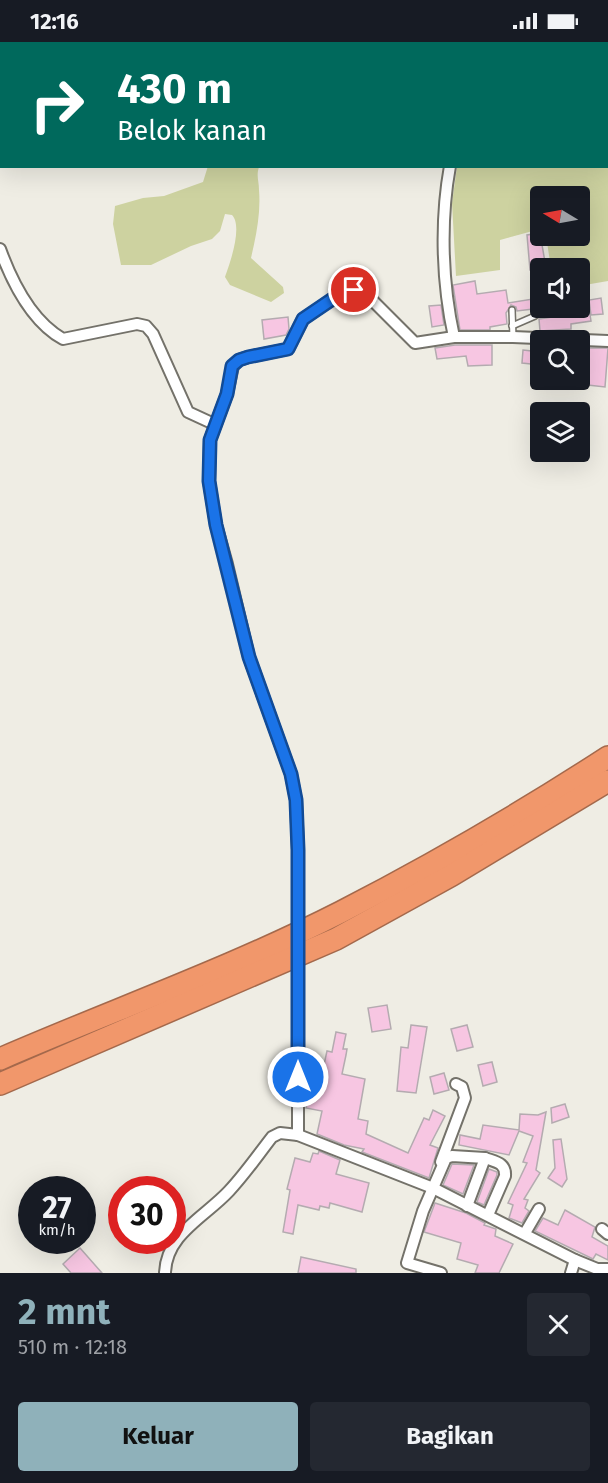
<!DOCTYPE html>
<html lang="id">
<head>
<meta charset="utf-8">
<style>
  :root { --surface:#171b24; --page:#242831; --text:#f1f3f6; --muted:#9ea1a6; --accent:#8fb1ba }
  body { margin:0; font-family:"Fira Sans",sans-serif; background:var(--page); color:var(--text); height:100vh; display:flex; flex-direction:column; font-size:22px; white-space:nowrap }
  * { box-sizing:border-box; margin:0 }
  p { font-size:20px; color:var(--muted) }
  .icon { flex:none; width:33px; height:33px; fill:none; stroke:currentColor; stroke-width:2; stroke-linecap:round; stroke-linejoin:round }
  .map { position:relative; height:1231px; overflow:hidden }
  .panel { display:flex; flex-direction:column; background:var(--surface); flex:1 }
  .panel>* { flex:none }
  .banner { position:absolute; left:0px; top:0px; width:609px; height:126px; box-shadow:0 6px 24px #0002; background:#00695c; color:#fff; overflow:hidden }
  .needle { width:39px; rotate:280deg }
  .controls { position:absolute; left:530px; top:144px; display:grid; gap:12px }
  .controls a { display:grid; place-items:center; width:60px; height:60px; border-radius:6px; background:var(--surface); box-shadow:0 6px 24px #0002; font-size:30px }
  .speed { position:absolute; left:18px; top:1134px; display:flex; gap:12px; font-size:30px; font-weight:700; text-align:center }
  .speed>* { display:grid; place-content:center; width:78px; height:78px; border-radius:50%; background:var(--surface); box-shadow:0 6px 24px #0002; line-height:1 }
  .speed small { font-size:15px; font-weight:400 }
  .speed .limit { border:9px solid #d22; background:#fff; color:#111 }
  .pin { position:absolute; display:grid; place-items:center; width:51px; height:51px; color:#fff; margin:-26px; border:3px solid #fff; border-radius:50%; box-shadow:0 2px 6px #0007 }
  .me { position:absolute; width:66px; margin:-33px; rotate:0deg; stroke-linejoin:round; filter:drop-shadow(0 0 4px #0008) }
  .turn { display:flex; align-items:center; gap:21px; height:126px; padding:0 18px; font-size:27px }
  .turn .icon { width:78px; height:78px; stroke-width:2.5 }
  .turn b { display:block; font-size:42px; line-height:51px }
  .round { display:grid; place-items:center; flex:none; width:63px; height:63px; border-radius:6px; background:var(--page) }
  .summary { display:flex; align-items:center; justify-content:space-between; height:102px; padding:0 18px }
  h1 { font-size:36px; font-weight:700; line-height:45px; color:var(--accent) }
  .action { display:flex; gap:12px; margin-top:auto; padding:12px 18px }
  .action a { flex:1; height:69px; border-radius:6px; background:var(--accent); color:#111; font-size:24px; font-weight:700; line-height:69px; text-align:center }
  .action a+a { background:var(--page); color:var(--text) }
  .status { display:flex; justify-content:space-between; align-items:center; height:42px; padding:0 30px; background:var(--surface); direction:ltr }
  .status svg { height:16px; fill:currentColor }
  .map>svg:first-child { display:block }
  .green { fill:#cdd2a0 }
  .building { fill:#f7c6e2; stroke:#b4abb0; stroke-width:1.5 }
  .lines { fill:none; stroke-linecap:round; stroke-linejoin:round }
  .lane-casing { stroke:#74726a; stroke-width:8 }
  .street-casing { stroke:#74726a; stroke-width:14 }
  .highway-casing { stroke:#a4694c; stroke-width:24 }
  .lane { stroke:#fff; stroke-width:5 }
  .street { stroke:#fff; stroke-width:10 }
  .highway { stroke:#f1976b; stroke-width:21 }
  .street-bridge-casing { stroke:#74726a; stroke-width:14; stroke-linecap:butt }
  .street-bridge { stroke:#fff; stroke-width:10 }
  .route-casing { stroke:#114b97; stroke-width:15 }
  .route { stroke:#1a73e8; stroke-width:10 }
</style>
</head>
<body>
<div class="status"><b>12:16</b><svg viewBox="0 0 49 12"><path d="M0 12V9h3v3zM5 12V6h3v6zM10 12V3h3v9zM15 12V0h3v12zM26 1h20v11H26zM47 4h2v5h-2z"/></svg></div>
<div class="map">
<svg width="608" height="1231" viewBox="0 0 608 1231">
  <rect width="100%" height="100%" fill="#efede4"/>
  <!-- green -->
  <g class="green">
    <path d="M 479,0 L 608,0 L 608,239 L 579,244 L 579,226 L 551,226 L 546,194 L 579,194 L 579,154 L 540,154 L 540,187 L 500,198 L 500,228 L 456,234 L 452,161 L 457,125 L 608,124 L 608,2 Z"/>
    <path d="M 208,124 L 259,125 C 256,134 259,139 259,148 C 261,171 256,194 251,216 L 283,245 L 284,251 L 271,260 L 230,243 L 225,235 C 230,221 243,184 232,173 L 225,172 L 220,189 L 212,197 L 191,204 L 151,223 L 121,223 L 113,182 L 115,164 L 143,156 L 164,154 L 203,140 Z"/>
  </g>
  <!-- building -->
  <g class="building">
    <path d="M 540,191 L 546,226 L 530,228 L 527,193 Z"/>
    <path d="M 475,239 L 477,252 L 506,248 L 508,261 L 539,256 L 541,266 L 517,269 L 516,265 L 511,263 L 506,271 L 507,282 L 490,285 L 490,288 L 460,288 L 453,243 Z"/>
    <path d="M 601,256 L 603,272 L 591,273 L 589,258 Z"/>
    <path d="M 441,263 L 444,283 L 432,285 L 429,264 Z"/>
    <path d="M 589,266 L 591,279 L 571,282 L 571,287 L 540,289 L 539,277 L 572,272 L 572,268 Z"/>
    <path d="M 288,275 L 289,287 L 286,293 L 264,297 L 262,278 Z"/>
    <path d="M 455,303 L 492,303 L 492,323 L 468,324 L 466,314 L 437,317 L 435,306 Z"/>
    <path d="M 585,306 L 608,306 L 605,345 L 579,342 L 579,307 Z"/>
    <path d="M 523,308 L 540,310 L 540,323 L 522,321 Z"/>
    <path d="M 387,963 L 391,987 L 372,990 L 368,966 Z"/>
    <path d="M 411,983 L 427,985 L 416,1051 L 397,1049 L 401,1005 L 408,1006 Z"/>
    <path d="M 467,983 L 473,1005 L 457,1009 L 451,987 Z"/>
    <path d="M 336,990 L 346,992 L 343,1007 L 347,1007 L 346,1013 L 342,1032 L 365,1037 L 358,1077 L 368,1079 L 366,1092 L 408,1111 L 424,1076 L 429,1078 L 433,1068 L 445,1074 L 430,1103 L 438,1106 L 429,1136 L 362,1110 L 364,1107 L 344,1103 L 317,1092 L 322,1069 L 306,1066 L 310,1046 L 307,1045 L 310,1029 L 322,1032 L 327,1009 L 332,1010 Z"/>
    <path d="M 492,1020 L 497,1040 L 483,1044 L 478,1023 Z"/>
    <path d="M 444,1031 L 449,1048 L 434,1052 L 430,1035 Z"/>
    <path d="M 565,1062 L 569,1075 L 552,1081 L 551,1066 Z"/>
    <path d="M 546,1070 L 536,1128 L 540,1131 L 524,1157 L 528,1158 L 525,1166 L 529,1169 L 522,1181 L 509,1176 L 513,1163 L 508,1161 L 527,1121 L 523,1120 L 533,1094 L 519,1089 L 509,1113 L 459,1103 L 460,1093 L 480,1097 L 483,1083 L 519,1088 L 520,1072 L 538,1073 Z"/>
    <path d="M 561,1097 L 567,1137 L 562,1145 L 548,1136 L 555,1126 L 553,1098 Z"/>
    <path d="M 319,1109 L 340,1118 L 336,1132 L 369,1141 L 362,1170 L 330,1161 L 329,1166 L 320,1164 L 319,1168 L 298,1163 L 293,1192 L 283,1190 L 290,1148 L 287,1147 L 295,1116 L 310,1120 L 313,1111 L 318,1112 Z"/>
    <path d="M 452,1122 L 474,1123 L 463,1152 L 443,1143 Z"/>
    <path d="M 489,1127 L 497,1130 L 497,1133 L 484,1163 L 477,1160 Z"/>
    <path d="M 435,1161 L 466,1171 L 485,1181 L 484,1183 L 496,1187 L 495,1194 L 513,1202 L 499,1231 L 475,1231 L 478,1223 L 457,1217 L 461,1201 L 424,1190 Z"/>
    <path d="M 565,1168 L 595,1185 L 592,1195 L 608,1204 L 608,1218 L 596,1212 L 593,1217 L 535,1189 L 543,1176 L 558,1183 Z"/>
    <path d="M 80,1206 L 102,1231 L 71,1231 L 63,1222 Z"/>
    <path d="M 301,1215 L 356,1227 L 356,1231 L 298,1231 Z"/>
  </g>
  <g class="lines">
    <!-- lane casing -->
    <g class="lane-casing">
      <g id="lane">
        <path d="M 512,268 L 513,295"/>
        <path d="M 512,284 L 535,274"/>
      </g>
    </g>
    <!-- street casing -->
    <g class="street-casing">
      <g id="street">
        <path d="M 474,2 L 475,0"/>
        <path d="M 450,124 C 440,179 442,241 454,295"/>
        <path d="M 0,207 C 12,240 31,279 63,297 L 137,282 L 146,284 L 153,292 L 188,370 L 214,382"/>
        <path d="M 298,808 L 296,758 L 291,732 L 249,615 L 227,522 L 216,483 L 209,439 L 210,398 L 227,352 L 233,324 L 239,318 L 248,315 L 288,307 L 303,277 L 331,258 L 354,248 L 365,251 L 415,301 L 454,295 L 513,295 L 608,299"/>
        <path d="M 298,1016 L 298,1093 L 433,1146 L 575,1218 L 597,1227 L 608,1227"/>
        <path d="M 441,1120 L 465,1056 L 462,1045 L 456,1042"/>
        <path d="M 467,1164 L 485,1116 C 496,1120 506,1121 505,1134 L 488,1173"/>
        <path d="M 602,1187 L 608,1192"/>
        <path d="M 525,1191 L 539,1167"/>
        <path d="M 165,1231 C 166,1192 205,1175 229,1149 C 245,1132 258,1113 272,1095 L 280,1091 L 298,1093"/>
        <path d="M 441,1231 L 407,1221 L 423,1169 L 446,1116 L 452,1114 L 485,1116"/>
        <path d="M 571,1231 L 575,1218"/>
      </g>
    </g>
    <!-- highway casing -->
    <g class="highway-casing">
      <g id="highway">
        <path d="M 0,1017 C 113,968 231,926 341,870 C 432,823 522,771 608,715"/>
        <path d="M 0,1042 L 336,897 L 452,833 L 608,739"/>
      </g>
    </g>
    <!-- lane -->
    <use href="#lane" class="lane"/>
    <!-- street -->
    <use href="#street" class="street"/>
    <!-- highway -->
    <use href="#highway" class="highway"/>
    <!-- street-bridge casing -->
    <g class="street-bridge-casing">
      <path id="street-bridge" d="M 298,1016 L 298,808"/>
    </g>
    <!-- street-bridge -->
    <use href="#street-bridge" class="street-bridge"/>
  </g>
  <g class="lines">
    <!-- route casing -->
    <g class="route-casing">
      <path id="route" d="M 298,1035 L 298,808 L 296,758 L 291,732 L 249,615 L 216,483 L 209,439 L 210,398 L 227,352 L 232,324 L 239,318 L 248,315 L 288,307 L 303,277 L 331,258 L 354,248"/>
    </g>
    <!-- route -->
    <use href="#route" class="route"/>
  </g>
</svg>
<div class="controls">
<a><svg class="needle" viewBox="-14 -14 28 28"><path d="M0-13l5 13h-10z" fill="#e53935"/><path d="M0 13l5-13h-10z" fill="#9ea1a6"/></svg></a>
<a><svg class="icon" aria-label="sound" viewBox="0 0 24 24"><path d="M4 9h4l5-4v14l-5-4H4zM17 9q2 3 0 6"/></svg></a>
<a><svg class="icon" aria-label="search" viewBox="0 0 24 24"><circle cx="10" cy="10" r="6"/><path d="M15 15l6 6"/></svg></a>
<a><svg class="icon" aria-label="layers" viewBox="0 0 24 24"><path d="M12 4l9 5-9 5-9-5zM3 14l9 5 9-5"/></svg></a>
</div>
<div class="speed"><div>27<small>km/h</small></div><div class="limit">30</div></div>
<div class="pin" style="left:354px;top:248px;background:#d93025"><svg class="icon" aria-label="arrive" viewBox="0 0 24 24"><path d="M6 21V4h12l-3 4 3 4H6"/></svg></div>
<svg class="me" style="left:298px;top:1035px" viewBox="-20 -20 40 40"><circle r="17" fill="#1a73e8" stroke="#fff" stroke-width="3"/><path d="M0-11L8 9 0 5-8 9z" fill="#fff"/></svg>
<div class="banner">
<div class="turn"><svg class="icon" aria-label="right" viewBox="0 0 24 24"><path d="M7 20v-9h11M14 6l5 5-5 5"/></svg><div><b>430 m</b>Belok kanan</div></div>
</div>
</div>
<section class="panel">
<div class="summary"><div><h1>2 mnt</h1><p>510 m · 12:18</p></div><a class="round"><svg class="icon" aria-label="close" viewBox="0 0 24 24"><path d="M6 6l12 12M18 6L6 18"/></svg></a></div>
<div class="action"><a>Keluar</a><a>Bagikan</a></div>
</section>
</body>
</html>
